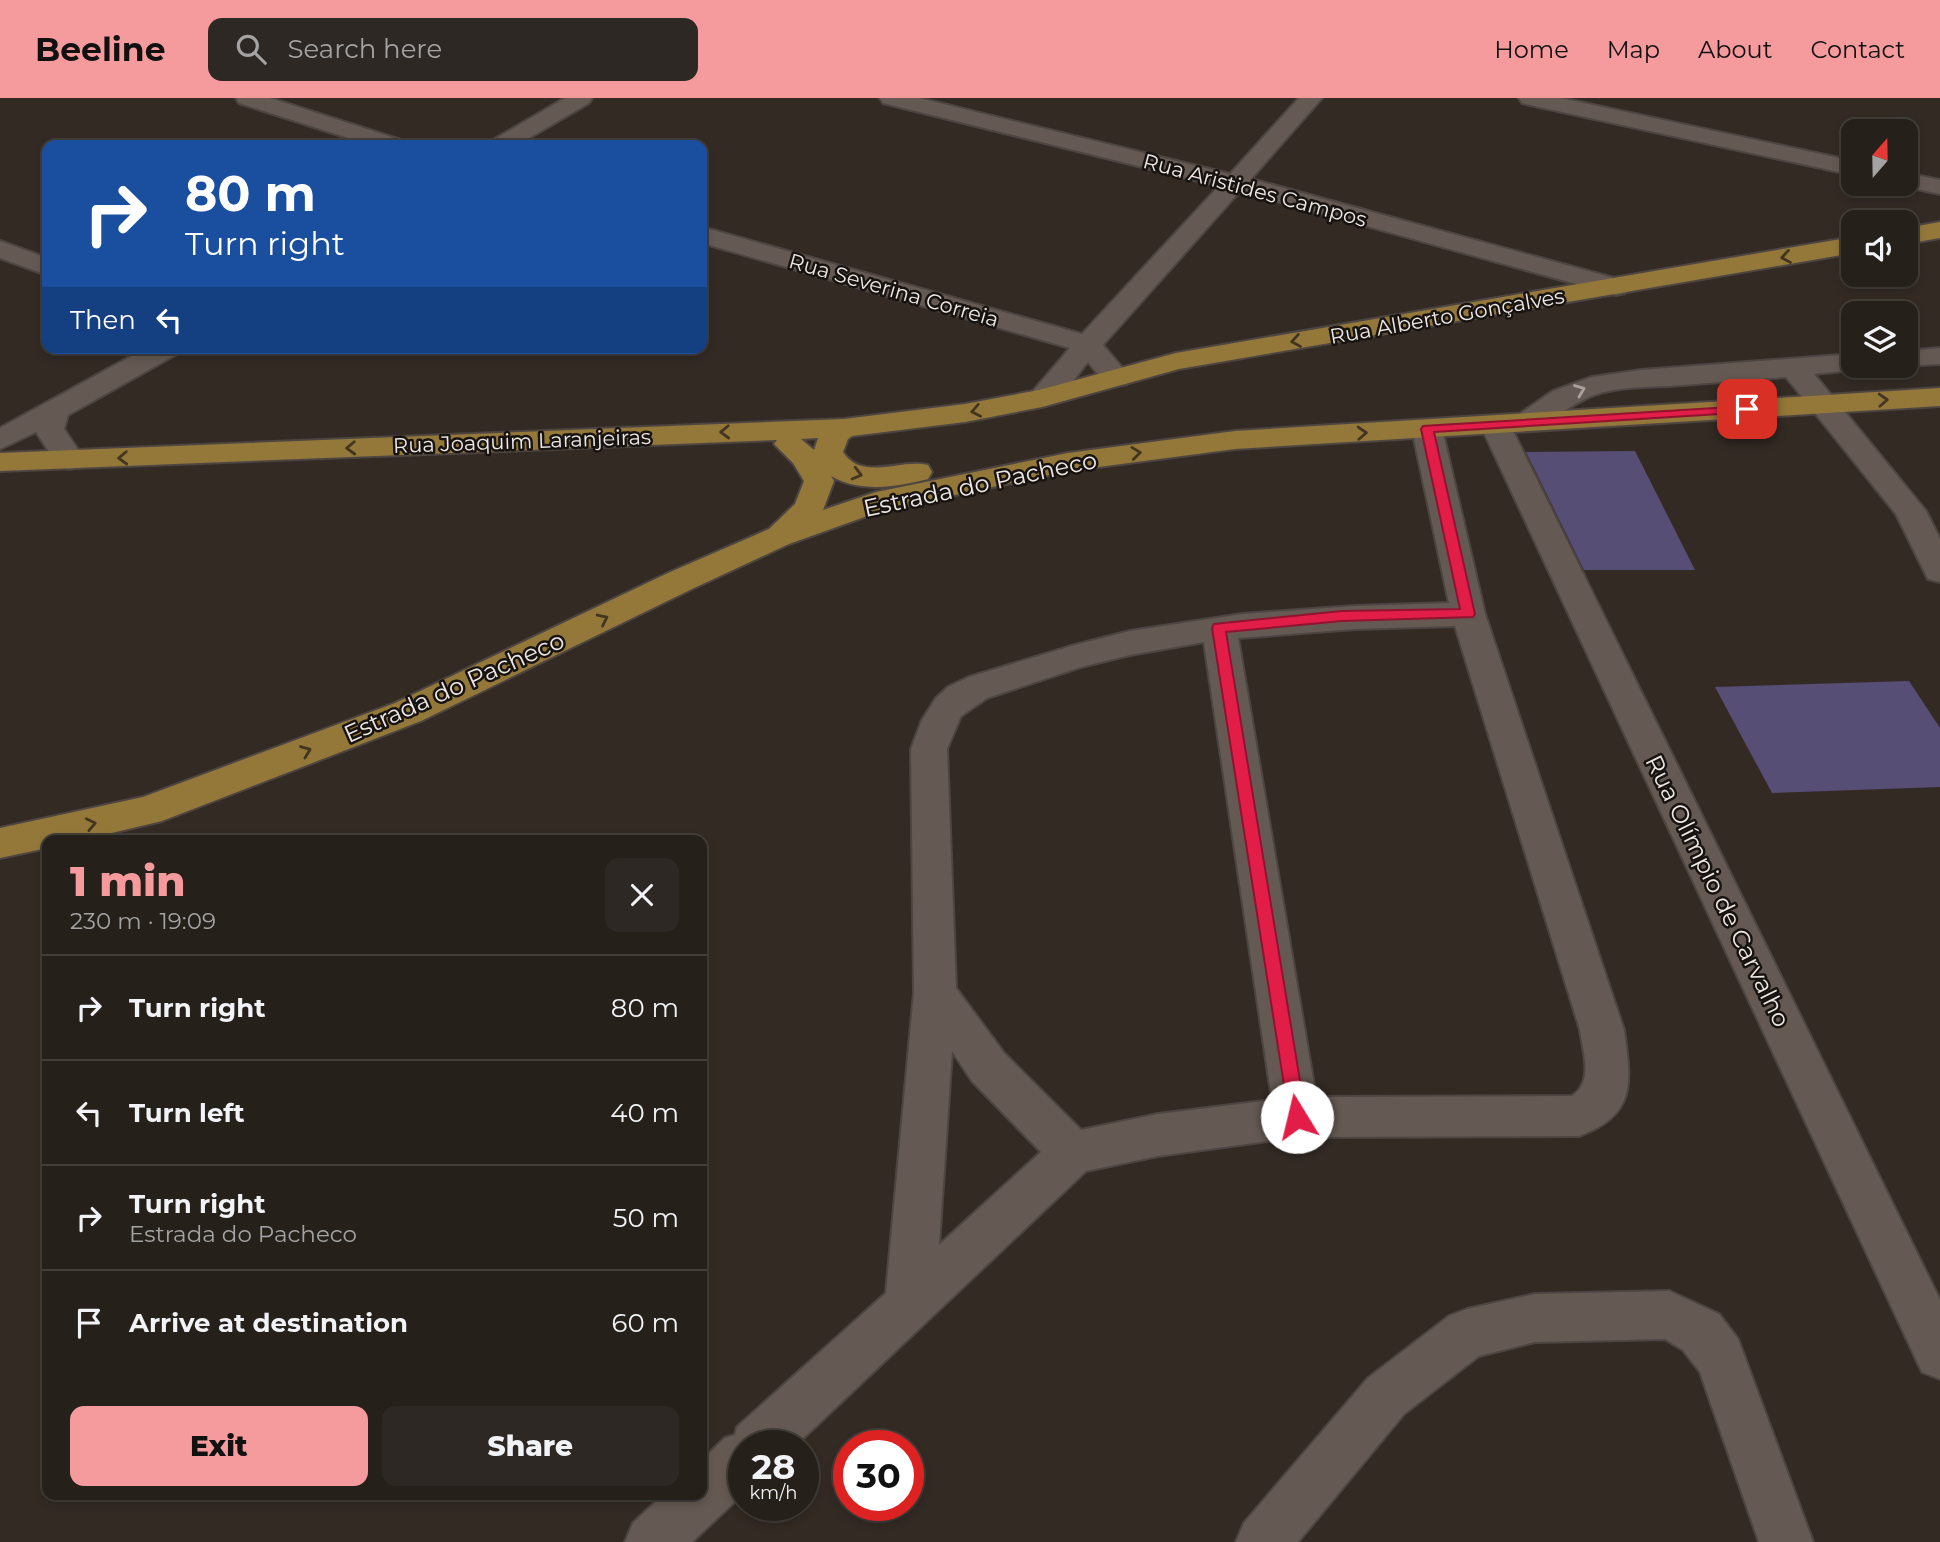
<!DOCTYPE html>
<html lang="en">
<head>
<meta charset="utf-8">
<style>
  :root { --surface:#26201b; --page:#2e2824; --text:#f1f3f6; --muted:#a4a3a3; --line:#423e3a; --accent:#f59b9e }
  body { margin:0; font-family:Montserrat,sans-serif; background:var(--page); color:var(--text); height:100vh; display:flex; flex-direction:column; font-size:26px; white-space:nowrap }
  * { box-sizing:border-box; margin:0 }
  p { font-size:23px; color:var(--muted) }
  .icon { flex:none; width:38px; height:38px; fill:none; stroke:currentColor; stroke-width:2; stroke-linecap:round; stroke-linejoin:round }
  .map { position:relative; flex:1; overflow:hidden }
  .details { position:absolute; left:42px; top:737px; width:665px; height:665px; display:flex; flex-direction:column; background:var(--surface); border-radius:14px; box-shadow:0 4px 10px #0003,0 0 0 2px var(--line) }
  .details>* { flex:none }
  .hud { position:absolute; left:42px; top:42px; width:665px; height:214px; border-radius:14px; box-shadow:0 4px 10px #0003,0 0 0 2px var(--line); background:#1a4fa0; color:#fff; overflow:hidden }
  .needle { width:46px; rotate:20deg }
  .fabs { position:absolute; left:1841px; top:21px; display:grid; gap:14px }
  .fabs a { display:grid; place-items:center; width:77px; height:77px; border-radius:14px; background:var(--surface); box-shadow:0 4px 10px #0003,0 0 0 2px var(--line); font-size:35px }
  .speed { position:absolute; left:728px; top:1332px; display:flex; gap:14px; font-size:35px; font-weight:700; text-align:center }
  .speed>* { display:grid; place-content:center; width:91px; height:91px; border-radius:50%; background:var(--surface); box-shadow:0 4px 10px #0003,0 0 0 2px var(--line); line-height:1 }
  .speed small { font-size:18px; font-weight:400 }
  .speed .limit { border:10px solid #d22; background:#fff; color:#111 }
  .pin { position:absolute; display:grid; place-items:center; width:60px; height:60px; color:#fff; margin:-30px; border-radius:14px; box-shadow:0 4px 10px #0006 }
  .me { position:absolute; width:77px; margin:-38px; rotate:351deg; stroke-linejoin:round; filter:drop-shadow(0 0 5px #0008) }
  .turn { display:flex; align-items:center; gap:24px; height:147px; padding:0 28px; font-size:32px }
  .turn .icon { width:91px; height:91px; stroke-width:2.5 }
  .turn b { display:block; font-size:49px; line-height:60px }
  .then { display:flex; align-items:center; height:66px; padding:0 28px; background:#0003; gap:14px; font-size:26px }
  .round { display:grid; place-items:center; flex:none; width:74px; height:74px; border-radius:14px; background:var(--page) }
  .headline { display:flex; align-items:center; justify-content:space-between; height:119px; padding:0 28px }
  h1 { font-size:42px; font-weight:800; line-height:52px; color:var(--accent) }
  .cta { display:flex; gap:14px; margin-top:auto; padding:14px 28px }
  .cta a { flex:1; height:80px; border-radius:14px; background:var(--accent); color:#111; font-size:28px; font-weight:800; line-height:80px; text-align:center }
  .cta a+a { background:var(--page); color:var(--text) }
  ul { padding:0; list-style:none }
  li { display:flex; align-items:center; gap:21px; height:105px; padding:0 28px; border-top:2px solid var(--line) }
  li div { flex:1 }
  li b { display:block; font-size:26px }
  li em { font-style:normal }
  header { display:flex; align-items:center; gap:42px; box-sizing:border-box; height:98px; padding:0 35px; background:var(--accent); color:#111 }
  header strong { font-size:33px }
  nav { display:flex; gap:38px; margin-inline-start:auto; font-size:24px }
  .search { width:490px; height:63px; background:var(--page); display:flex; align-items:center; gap:18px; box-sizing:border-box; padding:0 24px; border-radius:14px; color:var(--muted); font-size:26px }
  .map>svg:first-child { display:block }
  .building { fill:#574e75 }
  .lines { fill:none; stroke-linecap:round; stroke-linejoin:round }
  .minor-casing { stroke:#4d4541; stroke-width:4 }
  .major-casing { stroke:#4d4541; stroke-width:4 }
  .minor { fill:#655a53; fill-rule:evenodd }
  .major { fill:#94783a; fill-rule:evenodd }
  .oneway { stroke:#43361f }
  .oneway2 { stroke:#aaa09c }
  .route { fill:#e11d48; stroke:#92132f; stroke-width:2 }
  .labels { text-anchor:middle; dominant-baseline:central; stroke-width:5; stroke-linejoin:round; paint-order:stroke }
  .far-street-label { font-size:21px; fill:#eee7e4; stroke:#171310 }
  .street-label { font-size:24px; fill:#eee7e4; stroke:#171310 }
</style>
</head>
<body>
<header>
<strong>Beeline</strong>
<div class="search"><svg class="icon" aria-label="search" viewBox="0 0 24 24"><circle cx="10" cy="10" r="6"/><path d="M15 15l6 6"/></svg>Search here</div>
<nav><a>Home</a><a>Map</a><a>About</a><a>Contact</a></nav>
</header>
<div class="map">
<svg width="1940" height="1444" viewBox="0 0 1940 1444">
  <rect width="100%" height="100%" fill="#332a24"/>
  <!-- building -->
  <g class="building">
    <path d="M 1635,353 L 1695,472 L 1584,472 L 1526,354 Z"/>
    <path d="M 1909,583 L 1940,630 L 1940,689 L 1772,695 L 1715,589 Z"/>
  </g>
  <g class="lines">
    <!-- minor casing -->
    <g class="minor-casing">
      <g id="minor">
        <path d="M 236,0 L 270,0 L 401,42 L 405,47 L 370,47 L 239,5 Z"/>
        <path d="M 565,0 L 592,0 L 589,5 L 517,47 L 489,47 L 493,42 Z"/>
        <path d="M 880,0 L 919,0 L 1230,76 L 1299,0 L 1322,0 L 1251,81 L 1625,183 L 1629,189 L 1625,195 L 1616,197 L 1240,93 L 1103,247 L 1131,280 L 1127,286 C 1107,291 1100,278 1088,264 C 1072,282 1058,313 1032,306 L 1027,300 L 1070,250 L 702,145 L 702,129 L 1082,236 L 1219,88 L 883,5 Z"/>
        <path d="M 1519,0 L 1561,0 L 1853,63 L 1853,77 L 1530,7 L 1522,5 Z"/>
        <path d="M 1906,75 L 1940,82 L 1940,96 L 1897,87 L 1906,86 Z"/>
        <path d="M 0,143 L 47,160 L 47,177 L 0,160 Z"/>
        <path d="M 146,250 L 181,250 L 177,256 L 68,317 L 64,331 L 85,362 L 81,369 L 70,371 L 59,369 L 36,334 L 0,351 L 0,330 Z"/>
        <path d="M 1940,250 L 1940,266 L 1899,268 L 1906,268 L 1906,253 Z"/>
        <path d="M 1853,256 L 1853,268 L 1865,268 L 1863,271 L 1814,276 L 1926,413 L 1940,441 L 1940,484 L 1928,481 L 1896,416 L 1786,279 C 1747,282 1708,285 1669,288 C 1645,289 1617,289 1594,297 C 1571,305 1533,338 1513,333 L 1940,1202 L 1940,1281 L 1922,1274 L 1481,328 L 1485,322 L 1496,319 L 1508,324 L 1553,293 L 1592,279 L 1641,272 Z"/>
        <path d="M 1427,322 L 1438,325 L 1442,331 L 1485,516 L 1624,932 C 1631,984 1637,1017 1579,1038 L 1297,1039 L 1158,1058 L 1086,1073 L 795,1348 L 744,1348 L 744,1395 L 692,1444 L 625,1444 L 633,1425 L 664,1396 L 702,1396 L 702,1362 L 725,1340 L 735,1337 L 737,1329 L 886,1195 L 914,894 L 911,651 L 922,622 L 936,600 L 948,589 L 969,579 L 1075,547 L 1130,533 L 1242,516 L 1355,508 L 1449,505 L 1412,331 L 1416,325 ZM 1455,528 L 1580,932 C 1583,954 1594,984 1572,998 L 1316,999 L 1238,540 L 1355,531 ZM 1204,544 L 1272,1002 L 1158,1016 L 1081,1032 L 1004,955 L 956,890 L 947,651 L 961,618 L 987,600 L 1081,569 L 1130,557 ZM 952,953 L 972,983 L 1041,1054 L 939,1147 Z"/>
        <path d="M 1669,1193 L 1719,1216 L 1738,1241 L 1813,1444 L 1759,1444 L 1700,1274 L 1683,1252 L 1665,1241 L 1535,1244 L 1479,1258 L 1404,1316 L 1298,1444 L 1236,1444 L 1244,1425 L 1368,1280 L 1449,1218 L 1467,1211 L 1535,1196 Z"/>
      </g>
    </g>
    <!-- major casing -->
    <g class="major-casing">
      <g id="major">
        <path d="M 1940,124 L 1940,140 L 1906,146 L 1906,130 Z"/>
        <path d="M 1853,139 L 1853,155 L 1179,271 L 1042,309 L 965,324 L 852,338 L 848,341 L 843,354 C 862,384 901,360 928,367 L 932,374 L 928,381 C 897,389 860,395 831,378 L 834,383 L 823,412 L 876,394 L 1068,355 L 1235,333 L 1940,290 L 1940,308 L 1235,351 L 1068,373 L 884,412 L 789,446 L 692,491 L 421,623 L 162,723 L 82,742 L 47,742 L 47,750 L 0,760 L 0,730 L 143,699 L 395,605 L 668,475 L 769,431 L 795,406 L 804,383 L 793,365 L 774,346 L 777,342 L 0,373 L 0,355 L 844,321 L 965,306 L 1039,292 L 1176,255 ZM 818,340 L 814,352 L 801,341 Z"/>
      </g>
    </g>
    <!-- minor -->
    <use href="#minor" class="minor"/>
    <!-- major -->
    <use href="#major" class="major"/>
  </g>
  <!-- one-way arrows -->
  <defs><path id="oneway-chevron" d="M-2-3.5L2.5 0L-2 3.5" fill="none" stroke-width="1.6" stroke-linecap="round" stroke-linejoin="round" transform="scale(1.75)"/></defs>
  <g class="oneway">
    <use href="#oneway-chevron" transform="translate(1786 159) rotate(170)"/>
    <use href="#oneway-chevron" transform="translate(1296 243) rotate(170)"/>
    <use href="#oneway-chevron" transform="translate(1883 302) rotate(-3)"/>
    <use href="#oneway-chevron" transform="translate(976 313) rotate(169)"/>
    <use href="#oneway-chevron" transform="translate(725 334) rotate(178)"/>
    <use href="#oneway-chevron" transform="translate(1362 335) rotate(-3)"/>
    <use href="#oneway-chevron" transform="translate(351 350) rotate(178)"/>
    <use href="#oneway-chevron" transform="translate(1136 355) rotate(-7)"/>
    <use href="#oneway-chevron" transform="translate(123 360) rotate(178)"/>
    <use href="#oneway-chevron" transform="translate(857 376) rotate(15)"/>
    <use href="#oneway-chevron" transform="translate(603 521) rotate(-26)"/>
    <use href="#oneway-chevron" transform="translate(306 653) rotate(-21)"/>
    <use href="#oneway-chevron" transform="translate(91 726) rotate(-12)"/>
  </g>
  <use class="oneway2" href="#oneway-chevron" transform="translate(1580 292) rotate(-21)"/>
  <!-- route -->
  <path class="route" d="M 1747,308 L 1751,309 L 1751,314 L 1434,334 L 1475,516 L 1473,519 L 1342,523 L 1226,534 L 1306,1019 L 1303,1025 L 1297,1027 L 1290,1025 L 1212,530 L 1214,526 L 1342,513 L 1460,511 L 1421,331 L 1423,328 Z"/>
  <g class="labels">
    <!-- far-street labels -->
    <g class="far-street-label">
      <text transform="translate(1255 92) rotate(15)">Rua Aristides Campos</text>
      <text transform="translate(894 192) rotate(16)">Rua Severina Correia</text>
      <text transform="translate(1447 218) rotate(-10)">Rua Alberto Gonçalves</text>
      <text transform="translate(522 343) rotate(-2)">Rua Joaquim Laranjeiras</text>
    </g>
    <!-- street labels -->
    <g class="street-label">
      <text transform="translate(980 386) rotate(-12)">Estrada do Pacheco</text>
      <text transform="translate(454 589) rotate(-24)">Estrada do Pacheco</text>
      <text transform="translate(1718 793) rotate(64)">Rua Olímpio de Carvalho</text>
    </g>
  </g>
</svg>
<div class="fabs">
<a><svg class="needle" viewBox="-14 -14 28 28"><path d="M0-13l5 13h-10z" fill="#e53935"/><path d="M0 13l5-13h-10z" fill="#a4a3a3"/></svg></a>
<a><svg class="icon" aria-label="sound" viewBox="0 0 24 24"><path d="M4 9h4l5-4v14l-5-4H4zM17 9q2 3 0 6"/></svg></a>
<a><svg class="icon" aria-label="layers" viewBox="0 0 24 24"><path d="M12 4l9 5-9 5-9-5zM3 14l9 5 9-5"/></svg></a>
</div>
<div class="speed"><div>28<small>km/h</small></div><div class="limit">30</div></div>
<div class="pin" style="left:1747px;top:311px;background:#d93025"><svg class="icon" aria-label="arrive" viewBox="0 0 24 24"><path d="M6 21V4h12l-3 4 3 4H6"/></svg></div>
<svg class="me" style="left:1297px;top:1019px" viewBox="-20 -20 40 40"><circle r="19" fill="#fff"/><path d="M0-13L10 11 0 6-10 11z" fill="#e11d48"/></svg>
<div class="hud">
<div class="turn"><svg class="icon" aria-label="right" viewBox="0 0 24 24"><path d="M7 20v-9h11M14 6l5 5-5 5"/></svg><div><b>80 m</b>Turn right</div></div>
<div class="then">Then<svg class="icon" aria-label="left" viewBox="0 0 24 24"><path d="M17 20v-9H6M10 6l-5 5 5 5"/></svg></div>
</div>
<section class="details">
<div class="headline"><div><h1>1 min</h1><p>230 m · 19:09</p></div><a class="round"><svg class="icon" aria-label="close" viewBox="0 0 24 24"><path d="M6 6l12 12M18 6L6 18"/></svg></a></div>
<ul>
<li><svg class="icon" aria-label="right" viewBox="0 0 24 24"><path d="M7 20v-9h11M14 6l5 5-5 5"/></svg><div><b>Turn right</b></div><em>80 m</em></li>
<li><svg class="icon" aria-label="left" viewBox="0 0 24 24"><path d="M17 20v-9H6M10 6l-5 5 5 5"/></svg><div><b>Turn left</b></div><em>40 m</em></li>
<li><svg class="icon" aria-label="right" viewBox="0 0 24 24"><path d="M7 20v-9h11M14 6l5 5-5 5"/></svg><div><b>Turn right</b><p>Estrada do Pacheco</p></div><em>50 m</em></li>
<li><svg class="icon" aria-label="arrive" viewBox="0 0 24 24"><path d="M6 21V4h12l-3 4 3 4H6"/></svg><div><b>Arrive at destination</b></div><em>60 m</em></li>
</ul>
<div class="cta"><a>Exit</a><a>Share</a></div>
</section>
</div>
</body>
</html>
